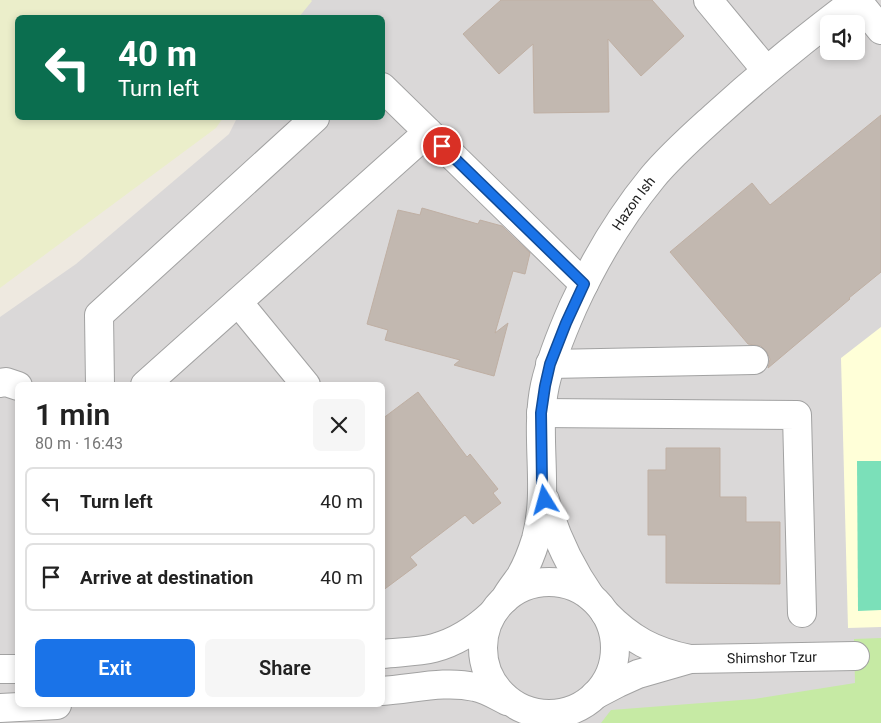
<!DOCTYPE html>
<html lang="en">
<head>
<meta charset="utf-8">
<style>
  :root { --surface:#fff; --page:#f6f6f6; --text:#222; --muted:#767676; --line:#e0e0e0; --accent:#1a73e8 }
  body { margin:0; font-family:Roboto,sans-serif; background:var(--page); color:var(--text); height:100vh; display:flex; flex-direction:column; font-size:19px; white-space:nowrap }
  * { box-sizing:border-box; margin:0 }
  p { font-size:16px; color:var(--muted) }
  .icon { flex:none; width:28px; height:28px; fill:none; stroke:currentColor; stroke-width:2; stroke-linecap:round; stroke-linejoin:round }
  .map { position:relative; flex:1; overflow:hidden }
  .sheet { position:absolute; left:15px; top:382px; width:370px; height:325px; display:flex; flex-direction:column; background:var(--surface); border-radius:8px; box-shadow:0 2px 8px #0003 }
  .sheet>* { flex:none }
  .hud { position:absolute; left:15px; top:15px; width:370px; height:105px; border-radius:8px; box-shadow:0 2px 8px #0003; background:#0b6e4f; color:#fff; overflow:hidden }
  .fabs { position:absolute; left:820px; top:15px; display:grid; gap:10px }
  .fabs a { display:grid; place-items:center; width:45px; height:45px; border-radius:8px; background:var(--surface); box-shadow:0 2px 8px #0003; font-size:25px }
  .pin { position:absolute; display:grid; place-items:center; width:42px; height:42px; color:#fff; margin:-21px; border:2px solid #fff; border-radius:50%; box-shadow:0 1px 5px #0007 }
  .me { position:absolute; width:55px; margin:-28px; rotate:352deg; stroke-linejoin:round; filter:drop-shadow(0 0 4px #0008) }
  .turn { display:flex; align-items:center; gap:18px; height:105px; padding:0 20px; font-size:22px }
  .turn .icon { width:65px; height:65px; stroke-width:2.5 }
  .turn b { display:block; font-size:35px; line-height:42px }
  .round { display:grid; place-items:center; flex:none; width:52px; height:52px; border-radius:8px; background:var(--page) }
  .summary { display:flex; align-items:center; justify-content:space-between; height:85px; padding:0 20px }
  h1 { font-size:30px; font-weight:600; line-height:38px }
  .action { display:flex; gap:10px; margin-top:auto; padding:10px 20px }
  .action a { flex:1; height:58px; border-radius:8px; background:var(--accent); color:#fff; font-size:20px; font-weight:600; line-height:58px; text-align:center }
  .action a+a { background:var(--page); color:var(--text) }
  ul { padding:0; list-style:none }
  li { display:flex; align-items:center; gap:15px; height:68px; margin:0 10px 8px; padding:0 10px; border:2px solid var(--line); border-radius:8px }
  li div { flex:1 }
  li b { display:block; font-size:19px }
  li em { font-style:normal }
  .map>svg:first-child { display:block }
  .residential { fill:#dad8d8; fill-rule:evenodd }
  .education { fill:#ffffd8 }
  .farmland { fill:#ebeeca }
  .grass { fill:#c6eaa4 }
  .pitch { fill:#7be0b9 }
  .building { fill:#c2b8b0; stroke:#bfafa3 }
  .lines { fill:none; stroke-linecap:round; stroke-linejoin:round }
  .minor-casing { stroke:#a2a2a2; stroke-width:30 }
  .minor { stroke:#fff; stroke-width:28 }
  .route-casing { stroke:#114b97; stroke-width:12 }
  .route { stroke:#1a73e8; stroke-width:9 }
  .labels { text-anchor:middle; dominant-baseline:central; stroke-width:5; stroke-linejoin:round; paint-order:stroke }
  .street-label { font-size:14px; fill:#1b1b1b; stroke:#fff }
</style>
</head>
<body>
<div class="map">
<svg width="881" height="723" viewBox="0 0 881 723">
  <rect width="100%" height="100%" fill="#eee9e0"/>
  <!-- residential -->
  <path class="residential" d="M 292,0 L 881,0 L 881,723 L 0,723 L 0,317 L 76,264 L 229,134 L 237,118 L 382,118 L 382,18 L 283,17 ZM 829,24 L 856,24 L 856,51 L 829,51 ZM 18,385 L 382,385 L 382,705 L 18,705 Z"/>
  <!-- education -->
  <path class="education" d="M 881,327 L 881,627 L 848,628 L 841,358 Z"/>
  <!-- farmland -->
  <path class="farmland" d="M 0,0 L 311,0 L 312,1 L 299,17 L 18,18 L 18,118 L 223,118 L 216,128 L 0,288 Z"/>
  <!-- grass -->
  <path class="grass" d="M 881,638 L 881,723 L 601,723 L 611,710 L 754,699 L 855,683 L 854,639 Z"/>
  <!-- pitch -->
  <path class="pitch" d="M 857,461 L 881,461 L 881,610 L 858,611 Z"/>
  <!-- building -->
  <g class="building">
    <path d="M 501,0 L 652,0 L 684,36 L 641,76 L 608,39 L 609,112 L 534,113 L 533,44 L 499,74 L 463,34 Z"/>
    <path d="M 881,115 L 881,272 L 849,298 L 850,299 L 768,368 L 770,359 L 767,352 L 761,346 L 748,344 L 670,252 L 752,183 L 770,205 Z"/>
    <path d="M 422,208 L 478,224 L 480,220 L 502,226 L 530,253 L 525,274 L 513,271 L 495,333 L 508,323 L 494,376 L 454,365 L 460,360 L 385,340 L 388,330 L 367,324 L 398,210 L 420,215 Z"/>
    <path d="M 418,392 L 467,457 L 470,454 L 498,489 L 493,493 L 501,503 L 473,524 L 465,515 L 410,557 L 417,565 L 382,591 L 382,419 Z"/>
    <path d="M 666,448 L 720,448 L 720,497 L 746,497 L 746,522 L 780,522 L 780,584 L 666,583 L 666,535 L 648,535 L 648,470 L 666,470 Z"/>
  </g>
  <g class="lines">
    <!-- minor casing -->
    <g class="minor-casing">
      <g id="minor">
        <path d="M 708,0 L 766,70"/>
        <path d="M 857,0 L 881,30"/>
        <path d="M 382,87 L 584,284"/>
        <path d="M 238,302 L 306,385"/>
        <path d="M 550,364 L 754,360"/>
        <path d="M 0,383 L 6,382 L 18,386"/>
        <path d="M 100,385 L 99,315 L 315,118"/>
        <path d="M 145,385 L 428,132"/>
        <path d="M 541,413 L 797,415 L 802,613"/>
        <path d="M 545,500 C 555,535 570,567 591,597"/>
        <circle cx="549" cy="648" r="66"/>
        <path id="s1" d="M 505,599 C 509,591 515,584 520,577 C 527,565 532,552 536,539 C 550,488 534,436 545,385 C 551,358 562,332 573,307 C 594,261 620,217 652,178 C 671,155 694,135 716,115 C 761,74 808,36 856,0"/>
        <path d="M 605,613 C 630,639 654,652 690,659"/>
        <path d="M 382,654 C 399,652 418,652 434,648 C 456,642 476,629 492,614"/>
        <path d="M 0,669 L 18,669"/>
        <path d="M 382,691 C 413,689 445,680 475,687 C 486,689 497,696 507,701"/>
        <path id="s2" d="M 595,695 L 618,683 L 638,674 L 690,659 L 855,656"/>
        <path d="M 0,708 L 57,705"/>
      </g>
    </g>
    <!-- minor -->
    <use href="#minor" class="minor"/>
  </g>
  <g class="lines">
    <!-- route casing -->
    <g class="route-casing">
      <path id="route" d="M 442,146 L 584,284 L 566,323 L 550,364 L 545,386 L 541,413 L 542,484 L 545,500"/>
    </g>
    <!-- route -->
    <use href="#route" class="route"/>
  </g>
  <g class="labels">
    <!-- street labels -->
    <g class="street-label">
      <text stroke="none"><textPath href="#s1" startOffset="426">Hazon Ish</textPath></text>
      <text stroke="none"><textPath href="#s2" startOffset="184">Shimshor Tzur</textPath></text>
    </g>
  </g>
</svg>
<div class="fabs">
<a><svg class="icon" aria-label="sound" viewBox="0 0 24 24"><path d="M4 9h4l5-4v14l-5-4H4zM17 9q2 3 0 6"/></svg></a>
</div>
<div class="pin" style="left:442px;top:146px;background:#d93025"><svg class="icon" aria-label="arrive" viewBox="0 0 24 24"><path d="M6 21V4h12l-3 4 3 4H6"/></svg></div>
<svg class="me" style="left:545px;top:500px" viewBox="-20 -20 40 40"><path d="M0-17L14 15 0 8-14 15z" fill="#1a73e8" stroke="#fff" stroke-width="4"/></svg>
<div class="hud">
<div class="turn"><svg class="icon" aria-label="left" viewBox="0 0 24 24"><path d="M17 20v-9H6M10 6l-5 5 5 5"/></svg><div><b>40 m</b>Turn left</div></div>
</div>
<section class="sheet">
<div class="summary"><div><h1>1 min</h1><p>80 m · 16:43</p></div><a class="round"><svg class="icon" aria-label="close" viewBox="0 0 24 24"><path d="M6 6l12 12M18 6L6 18"/></svg></a></div>
<ul>
<li><svg class="icon" aria-label="left" viewBox="0 0 24 24"><path d="M17 20v-9H6M10 6l-5 5 5 5"/></svg><div><b>Turn left</b></div><em>40 m</em></li>
<li><svg class="icon" aria-label="arrive" viewBox="0 0 24 24"><path d="M6 21V4h12l-3 4 3 4H6"/></svg><div><b>Arrive at destination</b></div><em>40 m</em></li>
</ul>
<div class="action"><a>Exit</a><a>Share</a></div>
</section>
</div>
</body>
</html>
